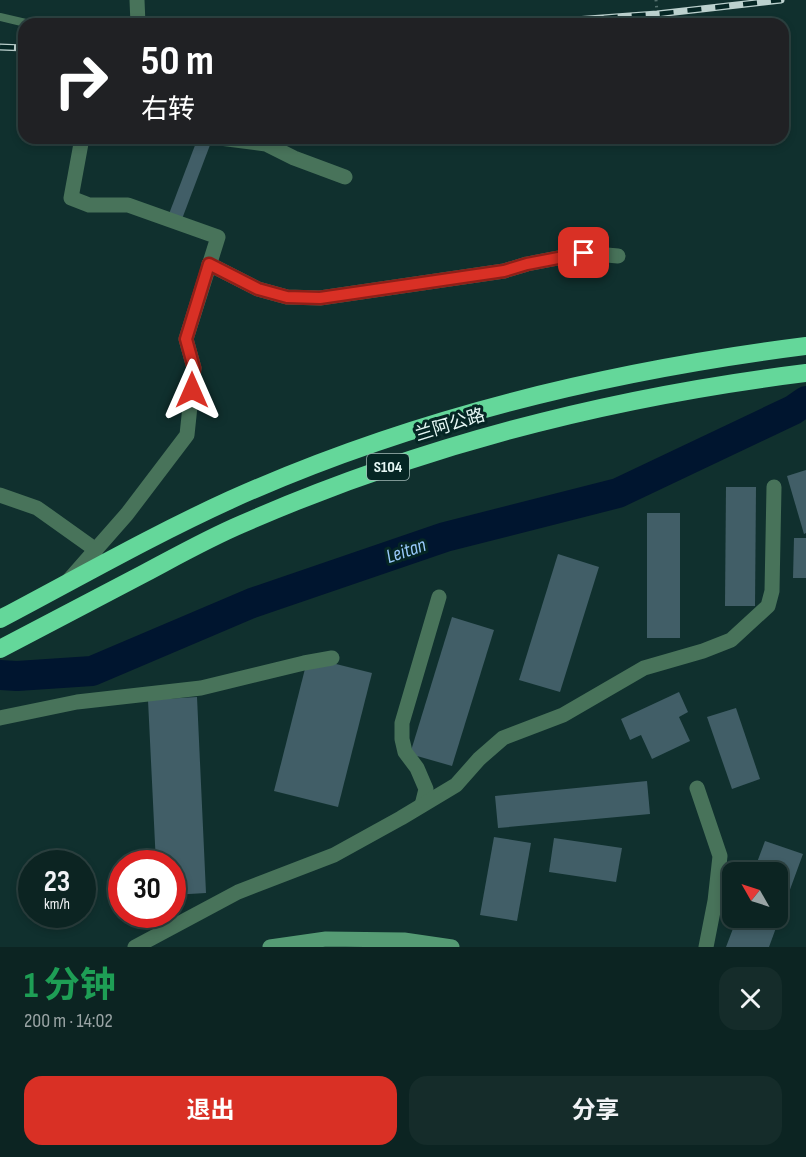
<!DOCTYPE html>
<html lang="zh">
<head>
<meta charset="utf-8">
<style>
  :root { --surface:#0c2422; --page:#152c2a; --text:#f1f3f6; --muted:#9aa4a5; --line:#2c4140; --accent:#d93025 }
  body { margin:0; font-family:"Sofia Sans Condensed","Noto Sans SC",sans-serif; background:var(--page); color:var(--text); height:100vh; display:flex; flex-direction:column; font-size:22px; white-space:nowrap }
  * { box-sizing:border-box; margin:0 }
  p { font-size:20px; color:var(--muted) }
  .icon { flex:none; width:33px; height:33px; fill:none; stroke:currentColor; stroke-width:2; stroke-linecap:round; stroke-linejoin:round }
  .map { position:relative; height:947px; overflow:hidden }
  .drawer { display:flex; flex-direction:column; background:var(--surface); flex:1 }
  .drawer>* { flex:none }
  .guide { position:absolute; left:18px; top:18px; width:771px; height:126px; border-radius:18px; box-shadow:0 3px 9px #0003,0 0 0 2px var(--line); background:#202124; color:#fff; overflow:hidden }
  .needle { width:39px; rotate:309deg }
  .buttons { position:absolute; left:722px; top:862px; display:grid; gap:12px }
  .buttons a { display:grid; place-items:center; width:66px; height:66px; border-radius:12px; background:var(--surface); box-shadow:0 3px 9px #0003,0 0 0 2px var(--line); font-size:30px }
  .speed { position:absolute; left:18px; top:850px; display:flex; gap:12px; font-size:30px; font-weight:700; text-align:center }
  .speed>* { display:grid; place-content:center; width:78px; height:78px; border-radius:50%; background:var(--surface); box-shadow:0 3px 9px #0003,0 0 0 2px var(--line); line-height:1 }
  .speed small { font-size:15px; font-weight:400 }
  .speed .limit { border:9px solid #d22; background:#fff; color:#111 }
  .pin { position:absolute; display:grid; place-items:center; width:51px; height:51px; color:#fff; margin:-26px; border-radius:12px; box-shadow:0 3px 9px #0006 }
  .me { position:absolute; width:66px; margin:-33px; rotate:0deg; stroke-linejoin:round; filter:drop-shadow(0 0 4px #0008) }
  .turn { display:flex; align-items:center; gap:21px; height:126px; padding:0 24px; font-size:27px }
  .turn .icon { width:78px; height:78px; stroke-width:2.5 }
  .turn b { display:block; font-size:42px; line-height:51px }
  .round { display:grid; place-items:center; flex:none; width:63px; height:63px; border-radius:18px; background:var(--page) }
  .overview { display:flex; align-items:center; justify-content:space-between; height:102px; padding:0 24px }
  h1 { font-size:36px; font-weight:700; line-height:45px; color:#1e9e55 }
  .action { display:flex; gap:12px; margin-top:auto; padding:12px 24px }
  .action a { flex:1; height:69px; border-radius:18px; background:var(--accent); color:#fff; font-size:24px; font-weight:700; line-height:69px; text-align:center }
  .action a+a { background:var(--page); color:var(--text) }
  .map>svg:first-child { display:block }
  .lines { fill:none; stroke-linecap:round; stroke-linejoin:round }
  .river { stroke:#00152f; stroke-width:30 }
  .building { fill:#415e67 }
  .path { stroke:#54706e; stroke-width:3; stroke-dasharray:1.5 4.5; stroke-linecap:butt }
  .lane { stroke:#48735a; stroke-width:8 }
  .street { stroke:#48735a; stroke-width:15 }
  .secondary { stroke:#559b74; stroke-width:15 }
  .highway { stroke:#64d79a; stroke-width:18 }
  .rail-casing { stroke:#bcd1ce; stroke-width:7 }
  .rail { stroke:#052624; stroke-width:4.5; stroke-dasharray:14; stroke-linecap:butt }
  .highway-bridge { stroke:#64d79a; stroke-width:18 }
  .route-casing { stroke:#8d1f18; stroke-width:15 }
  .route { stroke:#d93025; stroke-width:10 }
  .labels { text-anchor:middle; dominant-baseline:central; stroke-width:6; stroke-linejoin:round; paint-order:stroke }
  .shield { fill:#052624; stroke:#a2b9b6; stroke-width:1.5 }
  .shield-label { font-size:16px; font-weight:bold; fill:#e6f8f5 }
  .street-label { font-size:18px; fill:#e6f8f5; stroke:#052624 }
  .water-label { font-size:20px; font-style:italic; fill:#9acbfc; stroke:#052624 }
</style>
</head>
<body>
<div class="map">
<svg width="806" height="947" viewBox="0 0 806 947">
  <rect width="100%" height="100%" fill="#10302e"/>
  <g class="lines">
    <!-- river -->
    <path class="river" d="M 0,675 L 17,676 L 92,671 L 252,603 L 445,537 L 618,493 L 793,410 L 806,401"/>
  </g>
  <!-- building -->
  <g class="building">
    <path d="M 197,140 L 210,145 L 182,219 L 169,214 Z"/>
    <path d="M 806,470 L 806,533 L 804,534 L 787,476 Z"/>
    <path d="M 726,487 L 756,487 L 755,606 L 725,606 Z"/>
    <rect x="647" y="513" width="33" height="125"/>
    <path d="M 794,538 L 806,538 L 806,578 L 793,578 Z"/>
    <path d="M 558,554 L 599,567 L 560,692 L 519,680 Z"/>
    <path d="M 452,617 L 494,630 L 452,766 L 410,754 Z"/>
    <path d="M 308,657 L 372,673 L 338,807 L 274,791 Z"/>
    <path d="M 679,692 L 688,712 L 679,717 L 690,741 L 652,759 L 641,735 L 630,740 L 621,719 Z"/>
    <path d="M 197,697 L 206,893 L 172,895 L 172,864 L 156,864 L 148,700 Z"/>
    <path d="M 736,708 L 760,779 L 732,789 L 707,717 Z"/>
    <path d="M 647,781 L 650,814 L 498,828 L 495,796 Z"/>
    <path d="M 494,837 L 531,843 L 517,921 L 480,915 Z"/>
    <path d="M 554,838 L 622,848 L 616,882 L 549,872 Z"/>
    <path d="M 765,841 L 803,854 L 769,947 L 726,947 L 737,918 L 777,918 L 777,873 L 753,873 Z"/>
  </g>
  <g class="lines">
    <!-- path -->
    <path class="path" d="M 656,0 L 658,24"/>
    <!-- lane -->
    <path class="lane" d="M 0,17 L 30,24"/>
    <!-- street -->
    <g class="street">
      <path d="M 137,0 L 138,24"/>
      <path d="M 176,138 L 178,138"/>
      <path d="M 220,138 L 266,144 L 294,158 L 345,177"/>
      <path d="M 209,264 L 258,289 L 287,297 L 320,298 L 504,271 L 527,264 L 584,253 L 618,256"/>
      <path d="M 0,495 L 37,508 L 96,550"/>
      <path d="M 69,580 L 127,514 L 187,435 L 194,368 L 186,339 L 218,237 L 128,205 L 89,205 L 71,198 L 82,138"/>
      <path d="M 0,718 L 77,702 L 201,688 L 304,663 L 332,658"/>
      <path d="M 697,788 L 720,856 L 715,901 L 706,947"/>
      <path d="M 422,805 L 426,789 L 417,768 L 405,752 L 402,739 L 402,723 L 439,597"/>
      <path d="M 135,947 L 238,892 L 334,855 L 401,818 L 456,785 L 479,759 L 503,738 L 563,715 L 644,668 L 703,651 L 731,640 L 768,606 L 772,591 L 774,487"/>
    </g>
    <!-- secondary -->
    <path class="secondary" d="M 270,947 L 326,939 L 404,940 L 452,947"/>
    <!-- highway -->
    <path class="highway" d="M 0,649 C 48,624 96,599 145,573 C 177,556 209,538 242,524 C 422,445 611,397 806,373"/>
    <!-- rail casing -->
    <g class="rail-casing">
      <g id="rail">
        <path d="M 520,24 L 657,14 L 781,0"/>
        <path d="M 0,47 L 24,48"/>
      </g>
    </g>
    <!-- rail -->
    <use href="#rail" class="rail"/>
    <!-- highway-bridge -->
    <path class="highway-bridge" d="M 0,619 C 76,579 151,536 230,500 C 412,418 608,371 806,346"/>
  </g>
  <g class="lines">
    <!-- route casing -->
    <g class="route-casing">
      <path id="route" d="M 192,390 L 194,368 L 186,339 L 209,264 L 258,289 L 287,297 L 320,298 L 504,271 L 527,264 L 584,253"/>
    </g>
    <!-- route -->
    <use href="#route" class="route"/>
  </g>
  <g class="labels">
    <!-- shield labels -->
    <rect class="shield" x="367" y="454" width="42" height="26" rx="4.5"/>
    <g class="shield-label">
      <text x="388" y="467">S104</text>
    </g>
    <!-- street labels -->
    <g class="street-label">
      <text transform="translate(450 425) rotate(-17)">兰阿公路</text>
    </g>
    <!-- water labels -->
    <g class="water-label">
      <text transform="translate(406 551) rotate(-19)">Leitan</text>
    </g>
  </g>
</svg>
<div class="buttons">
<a><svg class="needle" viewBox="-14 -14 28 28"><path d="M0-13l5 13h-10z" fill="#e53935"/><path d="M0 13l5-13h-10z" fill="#9aa4a5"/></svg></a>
</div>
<div class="speed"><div>23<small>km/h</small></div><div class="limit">30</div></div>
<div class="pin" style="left:584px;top:253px;background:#d93025"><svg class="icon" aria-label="arrive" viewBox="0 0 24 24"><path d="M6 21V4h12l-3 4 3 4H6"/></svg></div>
<svg class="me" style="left:192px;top:390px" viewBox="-20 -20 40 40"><path d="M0-17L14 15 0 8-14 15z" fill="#d93025" stroke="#fff" stroke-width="4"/></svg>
<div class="guide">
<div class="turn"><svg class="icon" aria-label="right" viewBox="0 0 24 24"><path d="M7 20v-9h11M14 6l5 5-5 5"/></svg><div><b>50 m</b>右转</div></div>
</div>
</div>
<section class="drawer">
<div class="overview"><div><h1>1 分钟</h1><p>200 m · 14:02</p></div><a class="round"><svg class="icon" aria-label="close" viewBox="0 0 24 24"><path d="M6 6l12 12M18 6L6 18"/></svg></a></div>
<div class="action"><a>退出</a><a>分享</a></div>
</section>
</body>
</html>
